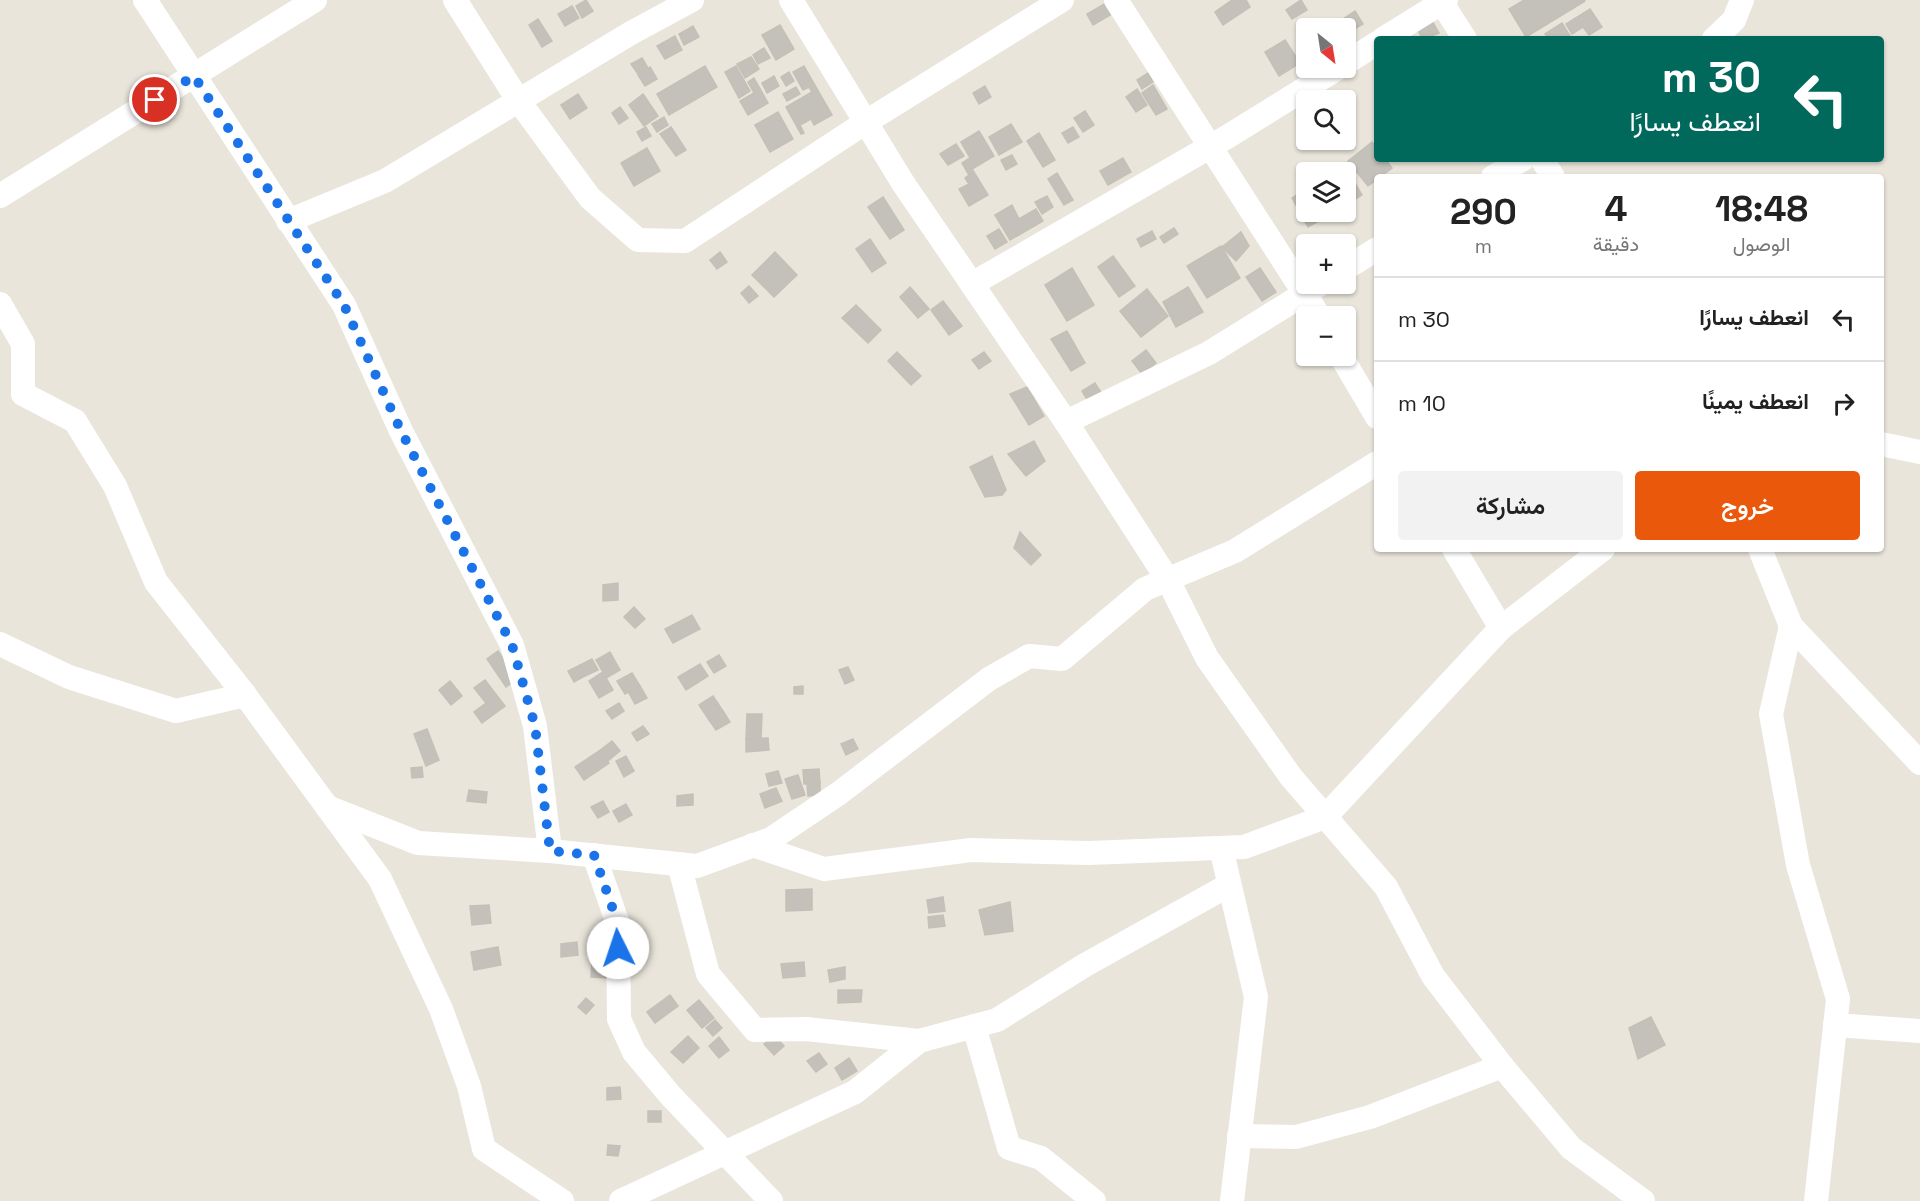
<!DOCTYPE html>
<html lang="ar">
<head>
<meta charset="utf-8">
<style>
  :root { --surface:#fff; --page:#f2f2f2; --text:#222; --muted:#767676; --line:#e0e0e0; --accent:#ea580c }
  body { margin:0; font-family:"Space Grotesk",Vazirmatn,sans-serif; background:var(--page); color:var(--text); direction:rtl; height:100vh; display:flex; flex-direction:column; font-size:22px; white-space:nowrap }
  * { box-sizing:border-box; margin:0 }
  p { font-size:20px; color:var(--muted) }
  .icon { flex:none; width:33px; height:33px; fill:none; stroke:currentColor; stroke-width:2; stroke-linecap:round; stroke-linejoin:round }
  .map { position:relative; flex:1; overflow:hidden; direction:ltr }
  .sheet { position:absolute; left:1374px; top:174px; width:510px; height:378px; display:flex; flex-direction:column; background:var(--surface); border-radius:6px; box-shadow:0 2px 4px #0004; direction:rtl }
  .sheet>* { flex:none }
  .top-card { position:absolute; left:1374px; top:36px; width:510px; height:126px; border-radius:6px; box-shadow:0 2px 4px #0004; direction:rtl; background:#00695c; color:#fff; overflow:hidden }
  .needle { width:39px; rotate:150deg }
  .buttons { position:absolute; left:1296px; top:18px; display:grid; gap:12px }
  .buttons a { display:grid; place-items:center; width:60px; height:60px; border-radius:6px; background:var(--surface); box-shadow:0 2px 4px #0004; font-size:30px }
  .pin { position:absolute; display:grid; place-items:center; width:51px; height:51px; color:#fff; margin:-26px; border:3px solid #fff; border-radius:50%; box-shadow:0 2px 6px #0007 }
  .me { position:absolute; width:66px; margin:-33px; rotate:356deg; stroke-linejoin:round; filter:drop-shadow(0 0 4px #0008) }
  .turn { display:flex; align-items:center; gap:21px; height:126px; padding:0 24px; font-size:27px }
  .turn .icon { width:78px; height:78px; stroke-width:2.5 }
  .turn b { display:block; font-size:42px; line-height:51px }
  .eta { display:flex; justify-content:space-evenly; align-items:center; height:102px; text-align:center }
  .eta b { font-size:36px; font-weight:600; line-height:42px }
  .primary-button { display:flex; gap:12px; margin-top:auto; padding:12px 24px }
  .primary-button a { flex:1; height:69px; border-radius:6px; background:var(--accent); color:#fff; font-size:24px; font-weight:600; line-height:69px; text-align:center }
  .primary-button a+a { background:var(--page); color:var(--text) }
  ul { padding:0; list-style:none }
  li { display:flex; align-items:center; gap:18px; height:84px; padding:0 24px; border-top:2px solid var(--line) }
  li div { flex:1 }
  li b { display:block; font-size:22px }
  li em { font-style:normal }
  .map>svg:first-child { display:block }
  .building { fill:#c4c1bb; stroke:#c4c0b5; stroke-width:1.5 }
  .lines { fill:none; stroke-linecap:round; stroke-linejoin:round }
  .street { stroke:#fff; stroke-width:24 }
  .route { stroke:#1a73e8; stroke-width:10; stroke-dasharray:0 18 }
</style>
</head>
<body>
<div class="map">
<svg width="1920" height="1201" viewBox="0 0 1920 1201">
  <rect width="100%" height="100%" fill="#e9e5db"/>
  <!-- building -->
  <g class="building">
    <path d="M 586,0 L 593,11 L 582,18 L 576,6 Z"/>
    <path d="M 1246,0 L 1250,7 L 1223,25 L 1215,12 L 1232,0 Z"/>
    <path d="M 1301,0 L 1307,10 L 1292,19 L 1286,10 Z"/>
    <path d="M 1524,0 L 1584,0 L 1585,1 L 1526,37 L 1509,9 Z"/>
    <path d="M 1106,3 L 1112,14 L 1093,25 L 1087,14 Z"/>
    <path d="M 572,6 L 579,18 L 565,26 L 558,14 Z"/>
    <path d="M 1590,9 L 1602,27 L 1589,35 L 1583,27 L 1572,34 L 1566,24 Z"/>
    <path d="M 1355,11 L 1363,24 L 1346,34 L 1346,28 L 1332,28 L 1331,27 Z"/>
    <path d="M 538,19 L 552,41 L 542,47 L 529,25 Z"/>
    <path d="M 1432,21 L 1439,33 L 1423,39 L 1417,29 Z"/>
    <path d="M 1562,23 L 1570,36 L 1566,39 L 1549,39 L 1545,34 Z"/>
    <path d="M 780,25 L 794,49 L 776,60 L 762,35 Z"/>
    <path d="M 693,26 L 699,37 L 684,45 L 679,34 Z"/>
    <path d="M 675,36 L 682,50 L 665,59 L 657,46 Z"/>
    <path d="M 1285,40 L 1300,63 L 1279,76 L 1265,52 Z"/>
    <path d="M 764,48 L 770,58 L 758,64 L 753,55 Z"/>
    <path d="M 751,57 L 759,69 L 745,78 L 737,64 Z"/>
    <path d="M 642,58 L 648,68 L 638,74 L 631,64 Z"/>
    <path d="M 705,66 L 717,87 L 669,115 L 657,94 Z"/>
    <path d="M 736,66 L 750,91 L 739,98 L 725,72 Z"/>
    <path d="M 804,66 L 832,115 L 814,125 L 811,119 L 800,125 L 804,133 L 801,134 L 786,107 L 812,92 L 809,87 L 803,90 L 793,72 Z"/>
    <path d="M 650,67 L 657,79 L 645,86 L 638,75 Z"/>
    <path d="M 789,72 L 794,81 L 786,86 L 781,77 Z"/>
    <path d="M 1148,73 L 1153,82 L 1142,89 L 1137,80 Z"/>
    <path d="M 774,76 L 779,86 L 767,93 L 762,83 Z"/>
    <path d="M 754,78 L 768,103 L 748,115 L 740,101 L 754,93 L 748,82 Z"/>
    <path d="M 1153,85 L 1167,109 L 1156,115 L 1142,93 Z"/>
    <path d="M 985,86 L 991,97 L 979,104 L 973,93 Z"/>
    <path d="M 796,87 L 800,94 L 787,101 L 783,94 Z"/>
    <path d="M 1137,89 L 1147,105 L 1136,112 L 1126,97 Z"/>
    <path d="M 578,94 L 587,108 L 570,119 L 561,105 Z"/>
    <path d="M 643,94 L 658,116 L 644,126 L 629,105 Z"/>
    <path d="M 620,107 L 628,118 L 619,124 L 612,113 Z"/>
    <path d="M 1085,111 L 1094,125 L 1083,132 L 1074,118 Z"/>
    <path d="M 778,112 L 793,139 L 770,152 L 755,125 Z"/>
    <path d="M 664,117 L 668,125 L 657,132 L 652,124 Z"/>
    <path d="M 1011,124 L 1022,142 L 999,155 L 989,137 Z"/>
    <path d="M 646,127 L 651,136 L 642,141 L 637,132 Z"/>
    <path d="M 671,127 L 686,150 L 676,156 L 660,134 Z"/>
    <path d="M 1073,127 L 1079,137 L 1068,143 L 1062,133 Z"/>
    <path d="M 979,131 L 994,156 L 972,169 L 988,195 L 969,206 L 959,189 L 969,184 L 965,178 L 969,175 L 962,163 L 970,158 L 961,142 Z"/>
    <path d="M 1039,133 L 1055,160 L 1043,167 L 1027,141 Z"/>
    <path d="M 1372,142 L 1377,149 L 1377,159 L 1385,159 L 1392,168 L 1368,186 L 1348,161 Z"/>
    <path d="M 956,144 L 964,156 L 948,165 L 940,154 Z"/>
    <path d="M 647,148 L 660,171 L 634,186 L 621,163 Z"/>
    <path d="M 1012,155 L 1017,164 L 1006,170 L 1001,160 Z"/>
    <path d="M 1123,158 L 1131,172 L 1108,185 L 1100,171 Z"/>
    <path d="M 1345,166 L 1362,195 L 1346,205 L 1346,172 L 1334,172 Z"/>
    <path d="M 1057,173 L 1073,200 L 1064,205 L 1048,179 Z"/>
    <path d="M 1306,189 L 1306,212 L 1334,212 L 1308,227 L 1292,198 Z"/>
    <path d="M 1047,196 L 1053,207 L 1042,214 L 1035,202 Z"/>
    <path d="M 883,197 L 904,230 L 890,239 L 868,207 Z"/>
    <path d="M 1012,205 L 1019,219 L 1036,209 L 1043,221 L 1010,240 L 995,215 Z"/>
    <path d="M 1174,228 L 1178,234 L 1164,243 L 1160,237 Z"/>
    <path d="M 999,229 L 1007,242 L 995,249 L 987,236 Z"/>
    <path d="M 1152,231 L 1156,239 L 1141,247 L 1137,239 Z"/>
    <path d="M 1241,232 L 1249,246 L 1236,261 L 1222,247 Z"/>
    <path d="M 870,239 L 886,263 L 872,272 L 856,249 Z"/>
    <path d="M 1221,246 L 1240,278 L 1207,298 L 1187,266 Z"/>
    <path d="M 720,252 L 727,262 L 717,269 L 710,260 Z"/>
    <path d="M 775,252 L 797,275 L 774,297 L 752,275 Z"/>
    <path d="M 1113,256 L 1135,286 L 1119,297 L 1098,267 Z"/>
    <path d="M 1072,268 L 1094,305 L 1067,321 L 1045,285 Z"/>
    <path d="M 1260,268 L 1276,292 L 1262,301 L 1246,277 Z"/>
    <path d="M 749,286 L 758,296 L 749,303 L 741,293 Z"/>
    <path d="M 910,287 L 929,309 L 918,318 L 900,297 Z"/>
    <path d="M 1188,287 L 1203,312 L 1176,327 L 1163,302 Z"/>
    <path d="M 1147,289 L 1168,316 L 1141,337 L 1120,311 Z"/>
    <path d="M 943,301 L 962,326 L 949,335 L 931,310 Z"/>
    <path d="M 856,305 L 881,330 L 868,343 L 842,318 Z"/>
    <path d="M 1067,331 L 1085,363 L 1071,371 L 1051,339 Z"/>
    <path d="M 1146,350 L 1156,363 L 1142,374 L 1132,361 Z"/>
    <path d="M 897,352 L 921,376 L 911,385 L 888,361 Z"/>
    <path d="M 984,352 L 991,361 L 979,369 L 972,360 Z"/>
    <path d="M 1095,383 L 1105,399 L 1092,408 L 1082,391 Z"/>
    <path d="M 1027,387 L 1044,416 L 1029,425 L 1010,394 Z"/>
    <path d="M 1034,441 L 1045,461 L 1026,476 L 1008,454 Z"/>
    <path d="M 992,456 L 1006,490 L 1002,495 L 985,497 L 970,467 Z"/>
    <path d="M 1020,532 L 1041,555 L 1031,565 L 1014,548 Z"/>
    <path d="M 618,583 L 618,600 L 603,601 L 603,585 Z"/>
    <path d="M 634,607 L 645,619 L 635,628 L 624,617 Z"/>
    <path d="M 692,615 L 700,629 L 673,643 L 665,629 Z"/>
    <path d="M 498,651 L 517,679 L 506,687 L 487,659 Z"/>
    <path d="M 610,652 L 620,670 L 606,678 L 613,690 L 599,698 L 589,681 L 603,672 L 596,660 Z"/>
    <path d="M 719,655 L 726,666 L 714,673 L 707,662 Z"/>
    <path d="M 592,659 L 598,670 L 585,676 L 580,665 Z"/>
    <path d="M 700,664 L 708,676 L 697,683 L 690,670 Z"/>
    <path d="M 580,665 L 585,676 L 574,682 L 568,671 Z"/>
    <path d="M 848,667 L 854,680 L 845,684 L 839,670 Z"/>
    <path d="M 690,670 L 697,683 L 686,690 L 678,677 Z"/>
    <path d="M 632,673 L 640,686 L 625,694 L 617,681 Z"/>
    <path d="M 485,680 L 505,706 L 482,723 L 474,712 L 486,703 L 474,688 Z"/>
    <path d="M 450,681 L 462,696 L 451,705 L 439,690 Z"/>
    <path d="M 640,686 L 647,698 L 635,704 L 629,693 Z"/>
    <path d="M 803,686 L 803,694 L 794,694 L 794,687 Z"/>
    <path d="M 713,696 L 723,711 L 709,720 L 699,705 Z"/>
    <path d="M 619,703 L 624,711 L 612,719 L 606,711 Z"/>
    <path d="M 723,711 L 730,722 L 716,730 L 709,720 Z"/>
    <path d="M 747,714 L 762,714 L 761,740 L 746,739 Z"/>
    <path d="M 643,726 L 649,734 L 637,741 L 632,733 Z"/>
    <path d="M 427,729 L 439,760 L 426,766 L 414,734 Z"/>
    <path d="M 768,738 L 769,750 L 746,752 L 746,739 Z"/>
    <path d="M 853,739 L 858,749 L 846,755 L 841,744 Z"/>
    <path d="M 612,741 L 620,751 L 608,761 L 599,751 Z"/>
    <path d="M 599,751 L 609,763 L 599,770 L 590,757 Z"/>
    <path d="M 626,756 L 634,771 L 624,777 L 616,761 Z"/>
    <path d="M 590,757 L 599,770 L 584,780 L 575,767 Z"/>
    <path d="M 422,767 L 423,777 L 412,778 L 411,768 Z"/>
    <path d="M 819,769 L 820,783 L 804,784 L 803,770 Z"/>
    <path d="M 778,771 L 782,783 L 769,786 L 766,774 Z"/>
    <path d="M 798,775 L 805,795 L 792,799 L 785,779 Z"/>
    <path d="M 820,783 L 820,795 L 808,796 L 807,784 Z"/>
    <path d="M 776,788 L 782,801 L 765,808 L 760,794 Z"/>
    <path d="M 469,790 L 487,792 L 486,803 L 467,801 Z"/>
    <path d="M 693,794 L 693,805 L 677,806 L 677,796 Z"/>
    <path d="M 603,801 L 609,812 L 598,818 L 591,807 Z"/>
    <path d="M 626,804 L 632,815 L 619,822 L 613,811 Z"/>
    <path d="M 812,889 L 812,910 L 786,911 L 786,890 Z"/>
    <path d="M 943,897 L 945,911 L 929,913 L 927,900 Z"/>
    <path d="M 1010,902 L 1013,931 L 985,935 L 979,910 Z"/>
    <path d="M 489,905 L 491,923 L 472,925 L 470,906 Z"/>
    <path d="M 943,915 L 945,926 L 929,928 L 928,917 Z"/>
    <path d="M 577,942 L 578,955 L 561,957 L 561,944 Z"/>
    <path d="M 498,947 L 501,965 L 474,970 L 471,952 Z"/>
    <path d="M 592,960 L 609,961 L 608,978 L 591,977 Z"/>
    <path d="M 804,962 L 805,976 L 783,978 L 781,964 Z"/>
    <path d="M 845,967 L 845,979 L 830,982 L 828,970 Z"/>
    <path d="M 838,990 L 862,990 L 861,1002 L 838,1003 Z"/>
    <path d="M 670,995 L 678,1006 L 655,1023 L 647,1012 Z"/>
    <path d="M 586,998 L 594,1005 L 586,1014 L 578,1007 Z"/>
    <path d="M 699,1000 L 714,1018 L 702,1028 L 687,1010 Z"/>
    <path d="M 1651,1017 L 1665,1045 L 1638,1059 L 1629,1028 Z"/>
    <path d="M 715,1020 L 722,1028 L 713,1036 L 706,1028 Z"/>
    <path d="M 774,1035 L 784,1046 L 774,1055 L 764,1044 Z"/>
    <path d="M 688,1036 L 699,1048 L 683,1063 L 671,1052 Z"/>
    <path d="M 719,1037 L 729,1050 L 719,1058 L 709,1046 Z"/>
    <path d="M 819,1053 L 827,1064 L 816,1072 L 807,1061 Z"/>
    <path d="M 849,1058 L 857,1071 L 842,1080 L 835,1068 Z"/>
    <path d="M 620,1087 L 621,1099 L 607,1100 L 607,1088 Z"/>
    <rect x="648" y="1111" width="13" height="11"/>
    <path d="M 608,1145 L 620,1146 L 618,1156 L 607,1155 Z"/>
  </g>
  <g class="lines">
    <!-- street -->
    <g class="street">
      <path d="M 145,0 L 344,305 L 401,431 L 512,645 L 535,726 L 550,851"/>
      <path d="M 455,0 L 518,100 L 590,198 L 638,240 L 685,241 L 866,122 L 1062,0"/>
      <path d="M 791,0 L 903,183 L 1066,422 L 1168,580 L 1207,658 L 1291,777 L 1386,887 L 1433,976 L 1502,1066 L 1571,1148 L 1643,1201"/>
      <path d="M 1116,0 L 1319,316"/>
      <path d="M 1440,0 L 1465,39"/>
      <path d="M 1383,39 L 1446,0"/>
      <path d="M 1714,39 L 1734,20 L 1742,0"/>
      <path d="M 1346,63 L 1377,43"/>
      <path d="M 1542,159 L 1553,177"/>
      <path d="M 1493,177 L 1523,159"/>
      <path d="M 0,196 L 315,0"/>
      <path d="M 288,221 L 385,181 L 631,33 L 692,0"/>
      <path d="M 1346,268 L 1377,249"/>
      <path d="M 972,284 L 1227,137 L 1338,68"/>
      <path d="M 0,304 L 23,344 L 23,394 L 75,421 L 115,486 L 156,582 L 245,695 L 380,879 L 441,1009 L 469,1086 L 484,1149 L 562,1201"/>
      <path d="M 1341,356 L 1377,417"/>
      <path d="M 1066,422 L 1209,353 L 1320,284"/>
      <path d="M 1881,444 L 1920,452"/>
      <path d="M 1454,549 L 1501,628"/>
      <path d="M 1760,549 L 1791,626 L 1920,763"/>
      <path d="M 1791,626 L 1771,714 L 1798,865 L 1838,999 L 1816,1201"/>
      <path d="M 0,644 L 69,677 L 176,711 L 245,695"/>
      <path d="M 327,807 L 418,843 L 550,851 L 697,866 L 771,839 L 838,794 L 989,679 L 1029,656 L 1062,659 L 1145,589 L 1235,551 L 1377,463"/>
      <path d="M 753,845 L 824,869 L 971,850 L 1089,853 L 1244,847 L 1325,817 L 1501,628 L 1603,549"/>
      <path d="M 1221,848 L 1256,997 L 1232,1201"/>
      <path d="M 594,855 L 618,924 L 619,1019 L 634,1052 L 670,1095 L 771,1201"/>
      <path d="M 679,864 L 708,974 L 755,1030 L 806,1029 L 919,1041 L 997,1020 L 1085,965 L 1229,885"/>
      <path d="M 1835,1025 L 1920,1031"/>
      <path d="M 974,1026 L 1009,1148 L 1041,1158 L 1094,1201"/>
      <path d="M 1239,1136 L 1296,1137 L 1370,1117 L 1502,1066"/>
      <path d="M 621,1201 L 855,1092 L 919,1041"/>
    </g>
  </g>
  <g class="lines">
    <!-- route -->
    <path class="route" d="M 155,100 L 194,76 L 344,305 L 401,431 L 512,645 L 535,726 L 550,851 L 594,855 L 618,924 L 618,948"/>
  </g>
</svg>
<div class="buttons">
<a><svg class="needle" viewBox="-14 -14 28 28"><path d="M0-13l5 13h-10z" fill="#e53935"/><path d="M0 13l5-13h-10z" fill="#767676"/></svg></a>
<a><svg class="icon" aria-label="search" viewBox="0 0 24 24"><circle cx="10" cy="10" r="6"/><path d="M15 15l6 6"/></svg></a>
<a><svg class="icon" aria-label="layers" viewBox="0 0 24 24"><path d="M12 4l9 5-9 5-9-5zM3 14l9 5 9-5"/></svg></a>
<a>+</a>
<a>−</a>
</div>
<div class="pin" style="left:155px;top:100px;background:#d93025"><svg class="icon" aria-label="arrive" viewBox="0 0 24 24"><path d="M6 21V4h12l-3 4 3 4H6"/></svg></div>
<svg class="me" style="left:618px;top:948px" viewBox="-20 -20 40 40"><circle r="19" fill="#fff"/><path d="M0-13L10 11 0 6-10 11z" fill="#1a73e8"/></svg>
<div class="top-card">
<div class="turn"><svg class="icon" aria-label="left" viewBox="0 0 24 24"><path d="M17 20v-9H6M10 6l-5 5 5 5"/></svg><div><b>30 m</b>انعطف يسارًا</div></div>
</div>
<section class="sheet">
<div class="eta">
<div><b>18:48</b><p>الوصول</p></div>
<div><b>4</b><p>دقيقة</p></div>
<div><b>290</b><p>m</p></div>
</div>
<ul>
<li><svg class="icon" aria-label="left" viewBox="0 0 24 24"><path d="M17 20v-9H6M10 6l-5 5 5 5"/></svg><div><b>انعطف يسارًا</b></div><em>30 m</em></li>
<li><svg class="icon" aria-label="right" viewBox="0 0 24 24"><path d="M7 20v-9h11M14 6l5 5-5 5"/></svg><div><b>انعطف يمينًا</b></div><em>10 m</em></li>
</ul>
<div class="primary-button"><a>خروج</a><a>مشاركة</a></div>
</section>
</div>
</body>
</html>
